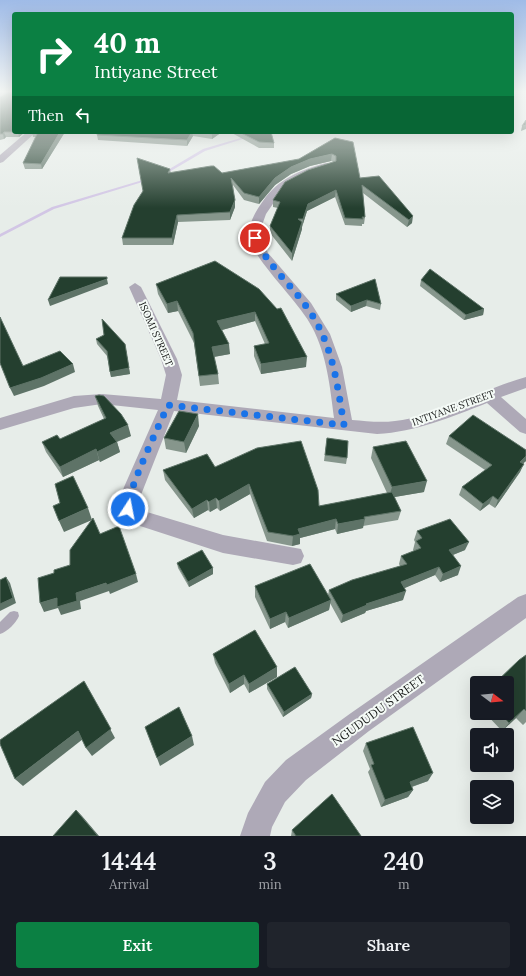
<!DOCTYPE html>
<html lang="en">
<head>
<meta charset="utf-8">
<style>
  :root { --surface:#171b24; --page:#20242c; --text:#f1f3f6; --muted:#9ea1a6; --accent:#0b8043 }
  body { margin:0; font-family:Lora,serif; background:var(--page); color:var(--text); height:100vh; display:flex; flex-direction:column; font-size:15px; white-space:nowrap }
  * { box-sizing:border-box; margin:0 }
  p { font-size:13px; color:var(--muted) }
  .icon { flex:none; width:22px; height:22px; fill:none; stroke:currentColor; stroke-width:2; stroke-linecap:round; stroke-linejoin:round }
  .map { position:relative; height:836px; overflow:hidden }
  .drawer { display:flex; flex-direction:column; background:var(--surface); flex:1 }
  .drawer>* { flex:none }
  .top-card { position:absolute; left:12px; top:12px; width:502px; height:122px; border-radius:4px; box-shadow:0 4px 16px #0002; background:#0b8043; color:#fff; overflow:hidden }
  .needle { width:26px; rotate:106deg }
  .tools { position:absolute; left:470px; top:676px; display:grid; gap:8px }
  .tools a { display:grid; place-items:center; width:44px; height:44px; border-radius:4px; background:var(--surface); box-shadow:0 4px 16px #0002; font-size:20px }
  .pin { position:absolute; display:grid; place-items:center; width:34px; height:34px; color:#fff; margin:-17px; border:2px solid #fff; border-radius:50%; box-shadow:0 1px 4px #0007 }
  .me { position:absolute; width:44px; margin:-22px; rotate:11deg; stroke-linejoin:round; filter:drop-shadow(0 0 3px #0008) }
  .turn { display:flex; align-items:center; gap:14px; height:84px; padding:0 16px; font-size:18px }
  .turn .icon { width:52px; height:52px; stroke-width:2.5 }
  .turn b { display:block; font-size:28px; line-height:34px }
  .then { display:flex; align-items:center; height:38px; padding:0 16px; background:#0003; gap:8px; font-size:15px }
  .eta { display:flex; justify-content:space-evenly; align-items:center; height:68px; text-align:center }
  .eta b { font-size:24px; font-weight:600; line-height:28px }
  .action { display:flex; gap:8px; margin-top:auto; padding:8px 16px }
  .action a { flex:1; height:46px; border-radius:4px; background:var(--accent); color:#fff; font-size:16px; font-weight:600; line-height:46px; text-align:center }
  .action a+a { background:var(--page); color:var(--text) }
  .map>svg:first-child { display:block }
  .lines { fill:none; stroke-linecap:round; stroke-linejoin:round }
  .stream { fill:#d2c6e5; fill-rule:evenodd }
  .lane { fill:#aea9b7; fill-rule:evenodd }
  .street { fill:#aea9b7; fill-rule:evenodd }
  .secondary { fill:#91899d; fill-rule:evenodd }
  .wall { fill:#86968c }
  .shaded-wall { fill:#5e7367 }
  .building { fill:#243f2f; stroke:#5e7367 }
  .route { stroke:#1a73e8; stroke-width:7; stroke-dasharray:0 12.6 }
  .labels { text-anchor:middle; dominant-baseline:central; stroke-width:4; stroke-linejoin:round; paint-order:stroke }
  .street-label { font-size:10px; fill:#151716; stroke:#f4faf6 }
  .near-street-label { font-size:12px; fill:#151716; stroke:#f4faf6 }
</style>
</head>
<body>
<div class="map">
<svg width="526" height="836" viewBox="0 0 526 836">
  <rect width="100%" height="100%" fill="#e7ede9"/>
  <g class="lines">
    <!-- stream -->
    <g class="stream">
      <path d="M 261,132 L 265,132 L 205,151 L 164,175 L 161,174 L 203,149 Z"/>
      <path d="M 146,179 L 149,180 L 54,209 L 0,237 L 0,234 L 52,207 Z"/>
    </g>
    <!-- lane -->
    <path class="lane" d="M 14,611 L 18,612 L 19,616 C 16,623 7,632 0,634 L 0,622 L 10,612 Z"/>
    <!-- street -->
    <g class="street">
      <path d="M 27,132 L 36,132 L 3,162 L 0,163 L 0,155 Z"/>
      <path d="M 326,163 L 329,164 L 329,168 L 304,176 L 283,189 L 266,214 L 261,228 L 261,237 L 268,253 L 311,303 L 330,334 L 342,367 L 352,420 C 366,421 380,423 395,421 C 441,415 482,389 526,377 L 526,388 L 501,397 L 526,419 L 526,434 L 520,432 L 487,403 C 451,417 416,432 377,434 L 174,411 L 137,505 L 147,512 L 223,535 L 301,549 L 304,556 L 301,563 L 293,565 L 223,553 L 134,524 L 121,515 L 117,503 L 158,410 L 102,404 L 74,408 L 0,430 L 0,418 L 74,396 L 102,394 L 161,399 L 166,375 L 161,359 L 129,287 L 135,283 L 141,287 L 177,359 L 182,375 L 177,400 L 334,418 C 330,387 327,355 312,327 C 299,301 250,257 249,235 C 249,222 256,211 263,201 C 278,179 300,170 326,163 Z"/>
      <path d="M 526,594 L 526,618 L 369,731 L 306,780 L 285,802 L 272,827 L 270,836 L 240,836 L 248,813 L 265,782 L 286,760 L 351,713 L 518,597 Z"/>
    </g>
    <!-- secondary -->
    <path class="secondary" d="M 0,91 L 9,91 L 0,97 Z"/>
  </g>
  <!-- wall -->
  <g class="wall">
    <path d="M 0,97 L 14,132 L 25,132 L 19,137 L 6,137 L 4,139 L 0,140 Z"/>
    <path d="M 32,132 L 65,132 L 42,169 L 25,169 L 23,163 L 36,137 L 33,137 Z"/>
    <path d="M 98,132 L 222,132 L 212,139 L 193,136 L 187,146 L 98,140 L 97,135 Z"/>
    <path d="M 230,132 L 271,132 L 274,143 L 274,148 L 259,148 Z"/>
    <path d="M 335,138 L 360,178 L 379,176 L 412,223 L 407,227 L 363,193 L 365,217 L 364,224 L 362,224 L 362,226 L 345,225 L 335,197 L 307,211 L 302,227 L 302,229 L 292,261 L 270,233 L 270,226 L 278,208 L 273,207 L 273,200 L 334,162 L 331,161 L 310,166 L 291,174 L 275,185 L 259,204 L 244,200 L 233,185 L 235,207 L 230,220 L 178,222 L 173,245 L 123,245 L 122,238 L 170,169 L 171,173 L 222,173 L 299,159 Z"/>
    <path d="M 215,261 L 306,367 L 261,374 L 254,356 L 254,346 L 265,344 L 255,321 L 222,330 L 230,354 L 214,357 L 218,374 L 219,384 L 200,386 L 194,343 L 178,311 L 168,313 L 158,294 L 156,284 Z"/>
    <path d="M 375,279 L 381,304 L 380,310 L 366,306 L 351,312 L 336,300 L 336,294 Z"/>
    <path d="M 421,280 L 484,309 L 483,315 L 464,320 L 420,286 Z"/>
    <path d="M 96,339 L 125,344 L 130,374 L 111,377 L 107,356 L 97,344 Z"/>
    <path d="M 95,396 L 131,436 L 117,442 L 120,452 L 100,462 L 99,460 L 63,477 L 46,452 L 42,442 L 60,439 L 104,419 L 98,406 Z"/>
    <path d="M 199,426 L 186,453 L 166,449 L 164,438 Z"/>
    <path d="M 449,436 L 526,461 L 523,463 L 520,472 L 495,508 L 489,504 L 480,511 L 459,495 L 462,487 L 485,470 L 446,444 Z"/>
    <path d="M 327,438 L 347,458 L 346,464 L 324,461 Z"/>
    <path d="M 373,447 L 424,492 L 394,497 L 401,511 L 398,520 L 363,526 L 363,528 L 337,534 L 335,529 L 300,538 L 300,544 L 292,546 L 267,541 L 250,494 L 220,511 L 217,508 L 210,512 L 208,510 L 194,518 L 165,480 L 163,470 L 215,467 L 319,506 L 387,493 L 371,458 Z"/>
    <path d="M 417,531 L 465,550 L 453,555 L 458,575 L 440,582 L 435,575 L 404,588 L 403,600 L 366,611 L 365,613 L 341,623 L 330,603 L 329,610 L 288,628 L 285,622 L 270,629 L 255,597 L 255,586 L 328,595 L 329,590 L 400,566 L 399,564 L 401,556 L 414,551 L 413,550 L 415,542 L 414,540 Z"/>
    <path d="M 177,563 L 213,574 L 189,587 L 178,568 Z"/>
    <path d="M 213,654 L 277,677 L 249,693 L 244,684 L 230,693 L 215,663 Z"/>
    <path d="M 526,655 L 526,722 L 523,725 L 516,718 L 502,731 L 485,713 L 507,713 Z"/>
    <path d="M 267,684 L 312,694 L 311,698 L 283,717 L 267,689 Z"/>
    <path d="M 366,743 L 428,781 L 412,787 L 413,790 L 408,797 L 381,807 L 368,772 L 370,769 L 363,751 Z"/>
    <path d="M 292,830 L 361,836 L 291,836 Z"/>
  </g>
  <!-- shaded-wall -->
  <g class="shaded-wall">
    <path d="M 526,125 L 526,129 L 521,131 L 522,126 Z"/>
    <path d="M 4,132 L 6,137 L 4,139 L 3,134 Z"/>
    <path d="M 18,132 L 25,132 L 19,137 Z"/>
    <path d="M 60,132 L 65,132 L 42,169 L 41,164 Z"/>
    <path d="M 192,132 L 193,136 L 187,146 L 187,140 Z"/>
    <path d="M 214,132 L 222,132 L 212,139 L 212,134 Z"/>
    <path d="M 332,154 L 331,161 L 310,166 L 291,174 L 275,185 L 259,204 L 259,197 L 275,178 L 291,167 L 310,159 Z"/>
    <path d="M 336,190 L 335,197 L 307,211 L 302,227 L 303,219 L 308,204 Z"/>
    <path d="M 235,200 L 235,207 L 230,220 L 230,212 Z"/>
    <path d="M 177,215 L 178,222 L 173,245 L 172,238 Z"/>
    <path d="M 413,216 L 412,223 L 407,227 L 409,220 Z"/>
    <path d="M 302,222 L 302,229 L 292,261 L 292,253 Z"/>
    <path d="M 107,279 L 108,284 L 50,306 L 48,300 Z"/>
    <path d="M 367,300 L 366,306 L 351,312 L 351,306 Z"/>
    <path d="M 177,301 L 178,311 L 168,313 L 167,304 Z"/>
    <path d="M 484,309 L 483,315 L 464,320 L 466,315 Z"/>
    <path d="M 255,312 L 255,321 L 218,331 L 217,321 Z"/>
    <path d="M 125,344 L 130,374 L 111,377 L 110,372 Z"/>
    <path d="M 229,344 L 230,354 L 213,357 L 212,347 Z"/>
    <path d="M 307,357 L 306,367 L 261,374 L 261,364 Z"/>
    <path d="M 73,364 L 75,372 L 44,386 L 14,396 L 10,388 Z"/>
    <path d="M 198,414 L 199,426 L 186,453 L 184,442 Z"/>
    <path d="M 128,425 L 131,436 L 113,443 L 110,433 Z"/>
    <path d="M 117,442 L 120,452 L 100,462 L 97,452 Z"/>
    <path d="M 96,449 L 99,460 L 63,477 L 60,467 Z"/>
    <path d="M 526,456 L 526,461 L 516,470 L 520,462 Z"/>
    <path d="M 524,464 L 520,472 L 495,508 L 498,500 Z"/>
    <path d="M 427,481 L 424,492 L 389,498 L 392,487 Z"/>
    <path d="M 249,484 L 250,494 L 220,511 L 219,501 Z"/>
    <path d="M 493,496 L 489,504 L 480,511 L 483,504 Z"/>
    <path d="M 216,498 L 217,508 L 210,512 L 209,502 Z"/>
    <path d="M 207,500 L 208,510 L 194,518 L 192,509 Z"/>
    <path d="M 88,508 L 92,520 L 64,532 L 59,521 Z"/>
    <path d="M 336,519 L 335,529 L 300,538 L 300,544 L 292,546 L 293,536 L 298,529 Z"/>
    <path d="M 365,519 L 363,528 L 337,534 L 338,524 Z"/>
    <path d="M 469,542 L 465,550 L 445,558 L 449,550 Z"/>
    <path d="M 461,566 L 458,575 L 440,582 L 443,574 Z"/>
    <path d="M 439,567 L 435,575 L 398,591 L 401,582 Z"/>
    <path d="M 213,568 L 213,574 L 189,587 L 188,582 Z"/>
    <path d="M 136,574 L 138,582 L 110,594 L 109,591 L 80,601 L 81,609 L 61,615 L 58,608 L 44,612 L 40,603 Z"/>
    <path d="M 6,577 L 10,583 L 16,603 L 0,611 L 0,604 Z"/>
    <path d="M 406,591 L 403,600 L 366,611 L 365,613 L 341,623 L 343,615 L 366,604 Z"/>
    <path d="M 331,600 L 329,610 L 288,628 L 289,618 Z"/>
    <path d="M 286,612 L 285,622 L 270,629 L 270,619 Z"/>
    <path d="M 277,667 L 277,677 L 249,693 L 249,684 Z"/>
    <path d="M 244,675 L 244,684 L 230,693 L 229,684 Z"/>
    <path d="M 89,690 L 115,738 L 92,756 L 86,748 Z"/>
    <path d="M 312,694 L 311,698 L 283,717 L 284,712 Z"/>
    <path d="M 524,709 L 516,718 L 502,731 L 509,723 Z"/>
    <path d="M 78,731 L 83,739 L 23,786 L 15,779 Z"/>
    <path d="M 192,736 L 194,745 L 160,766 L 157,758 Z"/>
    <path d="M 433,773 L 428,781 L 405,789 L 410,782 Z"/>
    <path d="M 413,790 L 408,797 L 381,807 L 385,800 Z"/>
    <path d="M 76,810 L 82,816 L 99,836 L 98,836 Z"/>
  </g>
  <!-- building -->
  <g class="building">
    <path d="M 10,91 L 14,91 L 14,132 L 4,132 L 3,134 L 0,134 L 0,97 Z"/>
    <path d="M 526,120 L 526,125 L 522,126 Z"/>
    <path d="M 38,132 L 60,132 L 41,164 L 23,163 Z"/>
    <path d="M 98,132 L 192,132 L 187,140 L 97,135 Z"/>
    <path d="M 200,132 L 214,132 L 212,134 Z"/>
    <path d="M 239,132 L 271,132 L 274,143 L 259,142 Z"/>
    <path d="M 335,138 L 353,142 L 360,178 L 379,176 L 413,216 L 409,220 L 362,185 L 365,217 L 362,217 L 363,219 L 345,218 L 336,190 L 308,204 L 303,219 L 298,219 L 302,222 L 292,253 L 270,226 L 280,202 L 273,200 L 285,182 L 308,170 L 336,161 L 336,156 L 332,154 L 310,159 L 291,167 L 275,178 L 259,197 L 244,193 L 231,178 L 235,200 L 230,212 L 177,215 L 172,238 L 122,238 L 134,205 L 143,191 L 137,158 L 170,169 L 168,173 L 211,166 L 214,166 L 222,173 L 299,159 Z"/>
    <path d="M 215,261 L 259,289 L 277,309 L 281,308 L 307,357 L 261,364 L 254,346 L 269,343 L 255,312 L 217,321 L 229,344 L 212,347 L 218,374 L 199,376 L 193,333 L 177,301 L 167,304 L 156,284 Z"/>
    <path d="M 430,269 L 484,309 L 466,315 L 421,280 Z"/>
    <path d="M 60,277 L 107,277 L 107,279 L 48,300 Z"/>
    <path d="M 375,279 L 381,304 L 367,300 L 351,306 L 336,294 Z"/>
    <path d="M 0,317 L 23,366 L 60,351 L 73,364 L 41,378 L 10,388 L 0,363 Z"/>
    <path d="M 102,319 L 125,344 L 129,368 L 110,372 L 107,351 L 96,339 L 104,335 Z"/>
    <path d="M 99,395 L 104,396 L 121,414 L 128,425 L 110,433 L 117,442 L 97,452 L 96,449 L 60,467 L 42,442 L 57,435 L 60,439 L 106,418 L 95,396 Z"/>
    <path d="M 179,411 L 198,414 L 184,442 L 164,438 Z"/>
    <path d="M 473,415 L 526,450 L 526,456 L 520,462 L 524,464 L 498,500 L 493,496 L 483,504 L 462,487 L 492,465 L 449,436 Z"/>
    <path d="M 327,438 L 348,441 L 347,458 L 325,455 Z"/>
    <path d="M 301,441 L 318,490 L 319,506 L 392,492 L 401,511 L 364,517 L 365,519 L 338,524 L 336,519 L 298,529 L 300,534 L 293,536 L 268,532 L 249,484 L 219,501 L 216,498 L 209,502 L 207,500 L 192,509 L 163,470 L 207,454 L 215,467 L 257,448 Z"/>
    <path d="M 406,441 L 427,481 L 392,487 L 373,447 Z"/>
    <path d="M 73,476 L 88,508 L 59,521 L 53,506 L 60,503 L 55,484 Z"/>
    <path d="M 93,518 L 100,534 L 119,526 L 136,574 L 107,585 L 106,583 L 76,593 L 77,601 L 57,607 L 57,598 L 40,603 L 38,578 L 54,573 L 54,570 L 70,565 L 70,550 Z"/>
    <path d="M 450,519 L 469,542 L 449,550 L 461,566 L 443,574 L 439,567 L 401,582 L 406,591 L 366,604 L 367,605 L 343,615 L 329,590 L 352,580 L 407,564 L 401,556 L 421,548 L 416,541 L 422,538 L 417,531 Z"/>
    <path d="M 202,550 L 213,568 L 188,582 L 177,563 Z"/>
    <path d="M 310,564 L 331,600 L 289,618 L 286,612 L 270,619 L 255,586 Z"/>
    <path d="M 6,577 L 13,598 L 0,604 L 0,580 Z"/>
    <path d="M 255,630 L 277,667 L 249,684 L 244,675 L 229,684 L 213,654 Z"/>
    <path d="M 526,655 L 526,711 L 524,709 L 509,723 L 500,713 L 507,713 L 507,683 L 495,683 L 519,660 Z"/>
    <path d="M 295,667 L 312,694 L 284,712 L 267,684 Z"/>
    <path d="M 84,681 L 111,729 L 86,748 L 78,731 L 15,779 L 0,744 L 0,740 Z"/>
    <path d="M 179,707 L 192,736 L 157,758 L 145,727 Z"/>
    <path d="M 413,727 L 433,773 L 410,782 L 413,790 L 385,800 L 371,765 L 374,764 L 366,743 Z"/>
    <path d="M 332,794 L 361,836 L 296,836 L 292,830 Z"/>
    <path d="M 76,810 L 98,836 L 53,836 Z"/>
  </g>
  <!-- sky -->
  <linearGradient id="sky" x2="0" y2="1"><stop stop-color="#9fbbe7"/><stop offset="0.44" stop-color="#f4f7f5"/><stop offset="1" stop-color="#f4f7f5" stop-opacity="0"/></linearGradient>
  <rect width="526" height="208" fill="url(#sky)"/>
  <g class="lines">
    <!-- route -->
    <path class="route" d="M 128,509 C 126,493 160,424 168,405 L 344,425 C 337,384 333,344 308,309 C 291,284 268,266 255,238"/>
  </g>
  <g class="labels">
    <!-- street labels -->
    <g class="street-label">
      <text transform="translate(156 334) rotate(66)">ISOMI STREET</text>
      <text transform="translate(453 408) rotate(-20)">INTIYANE STREET</text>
    </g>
    <!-- near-street labels -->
    <g class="near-street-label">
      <text transform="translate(378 710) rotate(-36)">NGUDUDU STREET</text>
    </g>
  </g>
</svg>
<div class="tools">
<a><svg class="needle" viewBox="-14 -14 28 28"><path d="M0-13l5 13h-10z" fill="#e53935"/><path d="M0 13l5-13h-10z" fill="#9ea1a6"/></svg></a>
<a><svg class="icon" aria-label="sound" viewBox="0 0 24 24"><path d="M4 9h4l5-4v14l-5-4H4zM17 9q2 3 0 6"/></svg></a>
<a><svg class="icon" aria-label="layers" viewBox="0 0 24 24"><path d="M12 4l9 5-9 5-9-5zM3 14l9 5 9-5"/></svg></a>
</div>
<div class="pin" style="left:255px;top:238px;background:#d93025"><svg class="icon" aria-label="arrive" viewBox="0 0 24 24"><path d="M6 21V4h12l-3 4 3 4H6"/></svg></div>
<svg class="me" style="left:128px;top:509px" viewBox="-20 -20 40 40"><circle r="17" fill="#1a73e8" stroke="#fff" stroke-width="3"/><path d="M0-11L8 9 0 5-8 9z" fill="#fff"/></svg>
<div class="top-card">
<div class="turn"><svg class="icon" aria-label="right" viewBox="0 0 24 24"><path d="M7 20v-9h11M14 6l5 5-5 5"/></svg><div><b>40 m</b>Intiyane Street</div></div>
<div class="then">Then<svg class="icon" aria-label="left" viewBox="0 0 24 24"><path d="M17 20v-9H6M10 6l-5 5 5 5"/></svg></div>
</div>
</div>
<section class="drawer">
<div class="eta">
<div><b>14:44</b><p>Arrival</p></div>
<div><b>3</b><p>min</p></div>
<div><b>240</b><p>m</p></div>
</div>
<div class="action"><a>Exit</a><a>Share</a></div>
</section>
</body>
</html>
